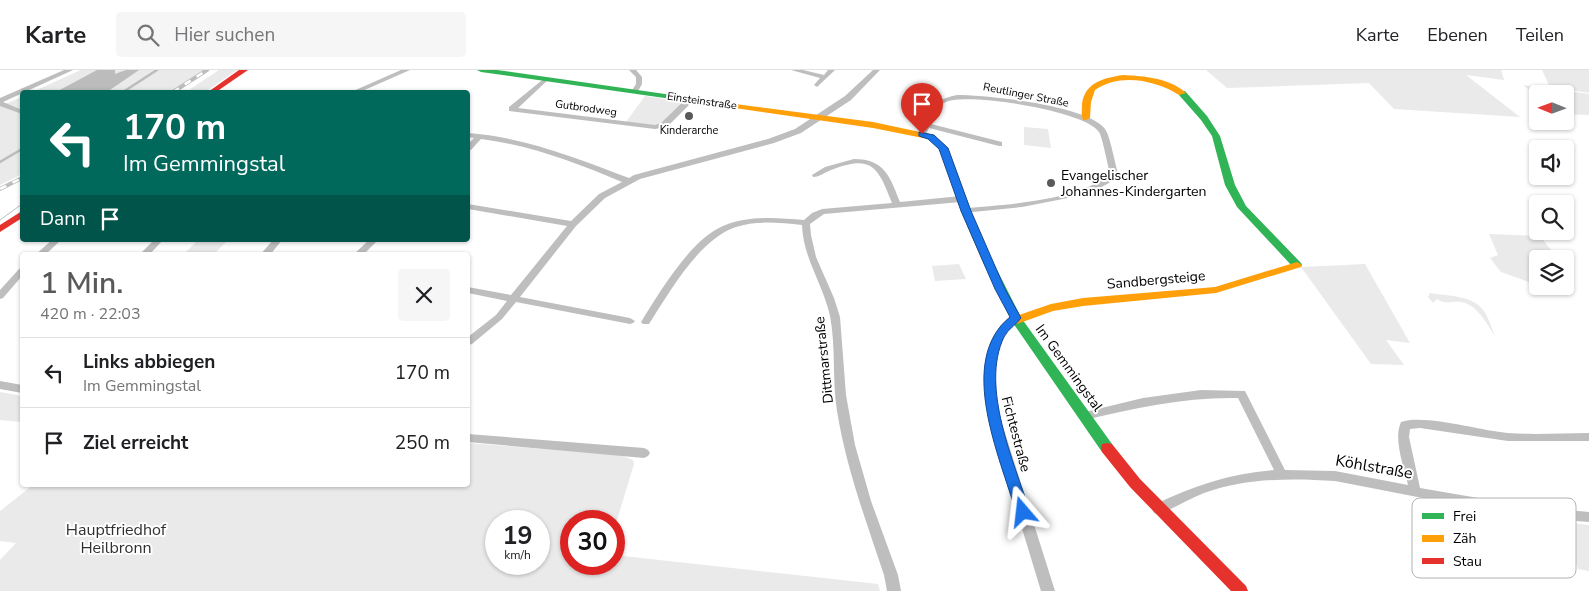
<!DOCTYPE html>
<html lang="de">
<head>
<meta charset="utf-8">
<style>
  :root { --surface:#fff; --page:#f6f6f6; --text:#202124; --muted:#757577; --line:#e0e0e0; --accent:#595959 }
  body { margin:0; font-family:"Nunito Sans",sans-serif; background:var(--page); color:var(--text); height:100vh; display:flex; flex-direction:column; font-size:19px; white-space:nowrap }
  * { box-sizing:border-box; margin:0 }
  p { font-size:16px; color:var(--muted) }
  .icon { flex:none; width:28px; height:28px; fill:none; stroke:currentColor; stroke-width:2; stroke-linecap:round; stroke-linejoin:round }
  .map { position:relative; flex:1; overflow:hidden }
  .side { position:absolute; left:20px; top:182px; width:450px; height:235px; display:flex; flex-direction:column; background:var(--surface); border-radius:5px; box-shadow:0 1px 4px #0004 }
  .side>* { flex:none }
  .hud { position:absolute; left:20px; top:20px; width:450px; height:152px; border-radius:5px; box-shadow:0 1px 4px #0004; background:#00695c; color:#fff; overflow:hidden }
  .needle { width:32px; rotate:271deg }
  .controls { position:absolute; left:1529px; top:15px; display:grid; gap:10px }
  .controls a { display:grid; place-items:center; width:45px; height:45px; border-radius:5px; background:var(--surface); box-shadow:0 1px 4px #0004; font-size:25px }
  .speed { position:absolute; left:485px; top:440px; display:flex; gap:10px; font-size:25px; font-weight:700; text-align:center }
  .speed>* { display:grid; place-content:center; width:65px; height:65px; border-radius:50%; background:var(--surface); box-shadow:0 1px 4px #0004; line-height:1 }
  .speed small { font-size:12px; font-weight:400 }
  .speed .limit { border:8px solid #d22; background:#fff; color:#111 }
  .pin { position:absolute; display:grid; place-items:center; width:42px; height:42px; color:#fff; margin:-51px -21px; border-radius:50% 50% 50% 0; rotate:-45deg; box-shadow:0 0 5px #0007 }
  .pin .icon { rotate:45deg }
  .me { position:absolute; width:55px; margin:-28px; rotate:343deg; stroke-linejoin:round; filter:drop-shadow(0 0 4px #0008) }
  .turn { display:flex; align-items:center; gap:18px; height:105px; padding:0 20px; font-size:22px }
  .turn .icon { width:65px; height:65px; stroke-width:2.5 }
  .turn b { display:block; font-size:35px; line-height:42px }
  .then { display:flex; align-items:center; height:48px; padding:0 20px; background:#0003; gap:10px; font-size:19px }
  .round { display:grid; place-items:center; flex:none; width:52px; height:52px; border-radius:5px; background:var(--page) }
  .head { display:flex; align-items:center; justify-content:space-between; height:85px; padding:0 20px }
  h1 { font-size:30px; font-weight:600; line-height:38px; color:var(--accent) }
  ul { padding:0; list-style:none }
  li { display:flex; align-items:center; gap:15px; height:70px; padding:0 20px; border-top:1px solid var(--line) }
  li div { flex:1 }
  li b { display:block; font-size:19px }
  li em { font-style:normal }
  header { display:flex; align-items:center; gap:30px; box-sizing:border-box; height:70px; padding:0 25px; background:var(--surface); border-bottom:1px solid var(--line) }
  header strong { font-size:24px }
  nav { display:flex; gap:28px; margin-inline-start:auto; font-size:18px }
  .search { width:350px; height:45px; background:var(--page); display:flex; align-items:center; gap:12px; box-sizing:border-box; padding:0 18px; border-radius:5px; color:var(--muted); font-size:19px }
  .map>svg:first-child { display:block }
  .green { fill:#eaeaea; fill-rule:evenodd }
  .water { fill:#bcbcbc }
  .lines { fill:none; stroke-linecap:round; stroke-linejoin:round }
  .stream { stroke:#bcbcbc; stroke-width:2.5 }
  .street { fill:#bebebe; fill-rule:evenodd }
  .fast { fill:#30b455; fill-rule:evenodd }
  .slow { fill:#ff9f0a; fill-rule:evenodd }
  .jam { fill:#e5322d; fill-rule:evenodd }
  .tram { stroke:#bdbdbd; stroke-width:1 }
  .rail-casing { stroke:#bdbdbd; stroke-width:4 }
  .rail { stroke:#fff; stroke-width:2.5; stroke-dasharray:7; stroke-linecap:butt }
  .route { fill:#1a73e8; stroke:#114b97 }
  .poi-dot { fill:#595959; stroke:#fff; stroke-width:2 }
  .labels { text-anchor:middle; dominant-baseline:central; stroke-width:4; stroke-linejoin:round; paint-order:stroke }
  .far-street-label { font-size:11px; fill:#000; stroke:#fff }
  .far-poi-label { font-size:11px; fill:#000; stroke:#fff }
  .poi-label { font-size:14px; fill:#000; stroke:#fff; text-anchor:start }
  .street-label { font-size:14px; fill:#000; stroke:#fff }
  .near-street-label { font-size:16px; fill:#000; stroke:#fff }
  .near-park-label { font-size:16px; fill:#303030; stroke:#fff }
  .key { fill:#fff; stroke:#b2b2b2; stroke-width:1 }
  .key-label { font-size:14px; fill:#000 }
</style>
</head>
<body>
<header>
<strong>Karte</strong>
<div class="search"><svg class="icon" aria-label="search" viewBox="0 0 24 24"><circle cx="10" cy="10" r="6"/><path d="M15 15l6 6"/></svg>Hier suchen</div>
<nav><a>Karte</a><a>Ebenen</a><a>Teilen</a></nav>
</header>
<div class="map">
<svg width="1589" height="521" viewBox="0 0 1589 521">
  <rect width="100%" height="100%" fill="#fff"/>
  <!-- green -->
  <g class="green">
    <path d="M 81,0 L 205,0 L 171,22 L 32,22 Z"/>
    <path d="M 219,0 L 237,0 L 205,22 L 186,22 Z"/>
    <path d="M 1206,0 L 1501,0 L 1504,10 L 1466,5 L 1520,47 L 1394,39 L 1369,13 L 1227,18 Z"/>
    <path d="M 1542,0 L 1589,0 L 1589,23 L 1550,17 Z"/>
    <path d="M 1523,15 L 1589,24 L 1589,45 L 1565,44 L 1565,24 L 1538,24 L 1537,27 Z"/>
    <path d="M 645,26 L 684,32 L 658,56 L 626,52 Z"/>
    <path d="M 22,27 L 22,104 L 0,115 L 0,36 Z"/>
    <path d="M 1024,57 L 1048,59 L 1051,78 L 1024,75 Z"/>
    <path d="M 1489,164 L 1540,166 L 1558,189 L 1538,189 L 1537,215 L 1501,202 L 1490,188 L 1498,185 Z"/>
    <path d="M 198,170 L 228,170 L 213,185 L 183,185 Z"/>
    <path d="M 959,194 L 966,209 L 935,211 L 932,196 Z"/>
    <path d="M 1365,194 L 1410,273 L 1386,270 L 1404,295 L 1371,294 L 1301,197 Z"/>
    <path d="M 1430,223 C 1447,226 1472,225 1483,240 C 1489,247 1491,258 1495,266 C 1486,253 1478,235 1461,232 C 1452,231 1446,235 1437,229 L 1433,233 L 1428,227 Z"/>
    <path d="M 0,322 L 22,326 L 22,352 L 0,350 Z"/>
    <path d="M 468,373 L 620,385 L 633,390 L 634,394 L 614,460 L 614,451 L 571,451 L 571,494 L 614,494 L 614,485 L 878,514 L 880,521 L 0,521 L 0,490 L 16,473 L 0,471 L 0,441 L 33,415 L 468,415 ZM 496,451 L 539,451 L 539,494 L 496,494 Z"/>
    <path d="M 1561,452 L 1589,455 L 1589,501 L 1578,499 Z"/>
  </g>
  <!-- water -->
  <path class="water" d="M 97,0 L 115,0 L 115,4 L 126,0 L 139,0 L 107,22 L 56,22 Z"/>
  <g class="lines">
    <!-- stream -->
    <g class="stream">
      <path d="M 123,22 L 157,0"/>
      <path d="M 0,92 L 22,79"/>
    </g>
    <!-- street -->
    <g class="street">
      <path d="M 64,0 L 73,0 L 3,32 L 22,40 L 22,44 L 0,36 L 0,28 Z"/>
      <path d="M 401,0 L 410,0 L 360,22 L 351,22 Z"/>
      <path d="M 629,0 L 636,0 L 642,7 L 642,14 L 637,23 L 631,22 L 636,14 L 636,7 Z"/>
      <path d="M 791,0 L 803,0 L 824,5 L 828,0 L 835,0 L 817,17 L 814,15 L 820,8 Z"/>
      <path d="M 873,0 L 880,0 L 851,30 L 801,63 L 774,73 L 640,109 L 605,128 L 576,156 L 520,227 L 630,248 L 635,251 L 633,253 L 630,254 L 516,232 L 502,249 L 472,274 L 468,275 L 468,267 L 496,245 L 507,231 L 468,223 L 468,217 L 511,225 L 567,156 L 468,139 L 468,134 L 571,151 L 599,124 L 622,112 C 577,93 530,75 481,69 L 471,80 L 468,80 L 468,74 L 474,68 L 468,67 L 468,63 C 523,67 577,88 629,108 L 634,105 L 768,69 L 795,59 L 845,26 Z"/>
      <path d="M 546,7 L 548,8 L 548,10 L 518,38 L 655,55 L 661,53 L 688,27 L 695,29 L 667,57 L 655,59 L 509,41 L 509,37 Z"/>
      <path d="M 957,25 C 986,25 1087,35 1105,59 C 1110,65 1115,94 1118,103 L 1109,113 L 1094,121 L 1073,127 L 1022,137 L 963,143 L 962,141 L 966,138 C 1003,135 1085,130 1110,103 C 1107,93 1103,69 1099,62 C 1086,41 968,22 946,32 C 938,35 934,46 931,54 L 1002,72 L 1002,76 L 999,76 L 929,58 L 925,66 L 919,66 L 918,64 C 933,41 925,32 957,25 Z"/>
      <path d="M 854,89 C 885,89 890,107 900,132 L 961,126 L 965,129 L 961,132 L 824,144 L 810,154 L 811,165 L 816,187 L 834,228 L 840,247 L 846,325 L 855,375 L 871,431 L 898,505 L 901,521 L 887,521 L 884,505 C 866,451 846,397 837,341 C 832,309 836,277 830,246 C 823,214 803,188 802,155 C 780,153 757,150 736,157 C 699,169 669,223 649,254 L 643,254 L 641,252 C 659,223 691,169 723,156 C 749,145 777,148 804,150 L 812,143 L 822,139 L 892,133 C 878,97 872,84 831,100 C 825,102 820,107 813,107 L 812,105 L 825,97 Z"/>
      <path d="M 52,170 L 61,170 L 45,185 L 35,185 Z"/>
      <path d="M 154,170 L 163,170 L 149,185 L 139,185 Z"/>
      <path d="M 273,170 L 282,170 L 270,185 L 260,185 Z"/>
      <path d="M 369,170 L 378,170 L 363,185 L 353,185 Z"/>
      <path d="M 22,198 L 22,206 L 3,228 L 0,229 L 0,220 L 19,199 Z"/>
      <path d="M 1016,245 L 1021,248 C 1015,255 1007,260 1002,268 C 989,293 995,324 1001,350 L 1055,521 L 1041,521 L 989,350 C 984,320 979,286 998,259 C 1002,253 1009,247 1016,245 Z"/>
      <path d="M 0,311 L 22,315 L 22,323 L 0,319 Z"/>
      <path d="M 1201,320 L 1245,321 L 1285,400 L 1335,401 L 1408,415 C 1404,397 1393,369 1401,352 C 1426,344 1480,361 1508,363 C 1535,365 1562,363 1589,363 L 1589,371 L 1508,371 L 1420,358 L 1410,359 L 1409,367 L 1420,418 L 1525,436 L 1589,442 L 1589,452 C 1503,446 1420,427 1335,411 C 1291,408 1246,408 1204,423 C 1188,429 1174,439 1158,444 L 1154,443 L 1152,439 L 1154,435 C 1192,416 1231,403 1274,400 L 1238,328 C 1185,327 1135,338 1085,350 L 1081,349 L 1079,346 L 1081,343 L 1085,342 L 1143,328 Z"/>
      <path d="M 468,364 L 644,378 L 648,380 L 650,383 L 648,386 L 644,388 L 468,372 Z"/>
    </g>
    <!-- fast -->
    <g class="fast">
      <path d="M 477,0 L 497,0 L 707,30 L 711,32 L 707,34 L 481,2 Z"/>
      <path d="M 1179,21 L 1185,21 L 1207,46 L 1220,66 L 1235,115 L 1246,136 L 1301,193 L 1302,195 L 1301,197 L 1293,197 L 1237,137 L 1225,115 L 1212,66 L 1201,50 L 1179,25 Z"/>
      <path d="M 986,185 L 991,188 L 1022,249 L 1112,374 L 1113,378 L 1112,382 L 1107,383 L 1102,382 L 1013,253 L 981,188 Z"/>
    </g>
    <!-- slow -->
    <g class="slow">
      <path d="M 1123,5 C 1144,6 1170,8 1186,23 L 1179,25 C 1155,10 1120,3 1095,20 L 1091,32 L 1090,48 L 1086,50 L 1083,50 C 1081,45 1082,40 1082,34 C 1085,12 1104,8 1123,5 Z"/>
      <path d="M 704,30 L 873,52 L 934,65 L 948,78 L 971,141 L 991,188 L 986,191 L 981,188 L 961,141 L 940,79 L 928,69 L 873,58 L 707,34 L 704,34 Z"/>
      <path d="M 1297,192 L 1302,195 L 1301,197 L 1216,223 L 1083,236 L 1053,241 L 1017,254 L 1011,250 L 1013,247 L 1051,234 L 1083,228 L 1215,217 Z"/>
    </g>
    <!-- jam -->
    <g class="jam">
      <path d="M 239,0 L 248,0 L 216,22 L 208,22 Z"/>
      <path d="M 22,141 L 22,148 L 0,162 L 0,155 Z"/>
      <path d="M 1107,373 L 1112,374 L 1140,409 L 1246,516 L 1248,521 L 1231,521 L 1130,417 L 1102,382 L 1101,378 L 1102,374 Z"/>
    </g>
    <!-- tram -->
    <path class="tram" d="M 0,150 L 22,134"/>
    <!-- rail casing -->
    <g class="rail-casing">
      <g id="rail">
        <path d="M 173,22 L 207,0"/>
        <path d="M 0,119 L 22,108"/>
      </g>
    </g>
    <!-- rail -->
    <use href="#rail" class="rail"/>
  </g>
  <!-- route -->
  <path class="route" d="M 919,62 L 934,65 L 948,78 L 971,141 L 1005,219 L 1021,248 C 1016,255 1008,259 1004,267 C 980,317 1014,392 1030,442 L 1028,446 L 1023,447 L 1018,446 L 1016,442 C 1000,387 956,291 1010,247 L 995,219 L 961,141 L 939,79 L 928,69 L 919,66 Z"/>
  <!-- markers -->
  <g class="poi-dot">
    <circle cx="689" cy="46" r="5"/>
    <circle cx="1051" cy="113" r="5"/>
  </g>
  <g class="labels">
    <!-- far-street labels -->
    <g class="far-street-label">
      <text transform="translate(1026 25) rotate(11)">Reutlinger Straße</text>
      <text transform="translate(702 31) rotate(8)">Einsteinstraße</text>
      <text transform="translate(586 38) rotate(8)">Gutbrodweg</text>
    </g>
    <!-- far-poi labels -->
    <g class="far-poi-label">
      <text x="689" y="60">Kinderarche</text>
    </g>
    <!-- poi labels -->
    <g class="poi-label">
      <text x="1061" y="105">Evangelischer<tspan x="1061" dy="16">Johannes-Kindergarten</tspan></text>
    </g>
    <!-- street labels -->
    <g class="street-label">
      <text transform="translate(1156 210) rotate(-5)">Sandbergsteige</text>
      <text transform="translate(824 290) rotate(-96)">Dittmarstraße</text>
      <text transform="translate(1069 298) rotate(54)">Im Gemmingstal</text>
      <text transform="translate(1016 364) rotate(75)">Fichtestraße</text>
    </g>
    <!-- near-street labels -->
    <g class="near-street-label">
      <text transform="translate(1374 397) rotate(10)">Köhlstraße</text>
    </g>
    <!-- near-park labels -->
    <g class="near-park-label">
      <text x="116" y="460">Hauptfriedhof<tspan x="116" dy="18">Heilbronn</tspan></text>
    </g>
  </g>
  <!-- legend -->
  <rect x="1412" y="428" width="164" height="80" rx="8" class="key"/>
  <rect x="1422" y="443" width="22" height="6" fill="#30b455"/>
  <rect x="1422" y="465" width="22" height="7" fill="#ff9f0a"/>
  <rect x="1422" y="488" width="22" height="6" fill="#e5322d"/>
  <g class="key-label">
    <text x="1453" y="451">Frei</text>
    <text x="1453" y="473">Zäh</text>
    <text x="1453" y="496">Stau</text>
  </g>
</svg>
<div class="controls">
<a><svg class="needle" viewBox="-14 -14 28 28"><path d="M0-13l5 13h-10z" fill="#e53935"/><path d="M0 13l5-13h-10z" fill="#757577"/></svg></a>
<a><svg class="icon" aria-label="sound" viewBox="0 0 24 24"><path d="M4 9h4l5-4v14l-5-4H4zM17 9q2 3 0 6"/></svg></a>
<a><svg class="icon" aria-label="search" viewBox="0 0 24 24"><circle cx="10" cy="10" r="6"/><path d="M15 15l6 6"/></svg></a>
<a><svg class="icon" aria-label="layers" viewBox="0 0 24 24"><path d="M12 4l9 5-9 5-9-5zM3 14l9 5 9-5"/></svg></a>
</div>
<div class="speed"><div>19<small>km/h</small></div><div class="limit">30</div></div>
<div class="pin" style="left:922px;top:64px;background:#d93025"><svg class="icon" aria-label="arrive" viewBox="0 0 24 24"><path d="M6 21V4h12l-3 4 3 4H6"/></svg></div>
<svg class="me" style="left:1023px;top:442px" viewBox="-20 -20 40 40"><path d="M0-17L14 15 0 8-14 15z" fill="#1a73e8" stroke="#fff" stroke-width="4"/></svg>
<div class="hud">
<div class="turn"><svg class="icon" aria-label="left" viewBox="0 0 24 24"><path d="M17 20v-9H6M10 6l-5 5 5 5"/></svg><div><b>170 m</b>Im Gemmingstal</div></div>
<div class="then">Dann<svg class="icon" aria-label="arrive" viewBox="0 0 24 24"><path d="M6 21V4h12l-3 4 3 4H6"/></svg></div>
</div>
<section class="side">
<div class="head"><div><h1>1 Min.</h1><p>420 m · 22:03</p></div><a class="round"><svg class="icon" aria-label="close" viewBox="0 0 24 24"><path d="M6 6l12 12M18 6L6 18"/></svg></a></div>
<ul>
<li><svg class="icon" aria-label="left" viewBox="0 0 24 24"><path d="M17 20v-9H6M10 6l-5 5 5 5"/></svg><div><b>Links abbiegen</b><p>Im Gemmingstal</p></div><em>170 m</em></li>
<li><svg class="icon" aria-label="arrive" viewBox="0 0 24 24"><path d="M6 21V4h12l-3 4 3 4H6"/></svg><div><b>Ziel erreicht</b></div><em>250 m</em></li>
</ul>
</section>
</div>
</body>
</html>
